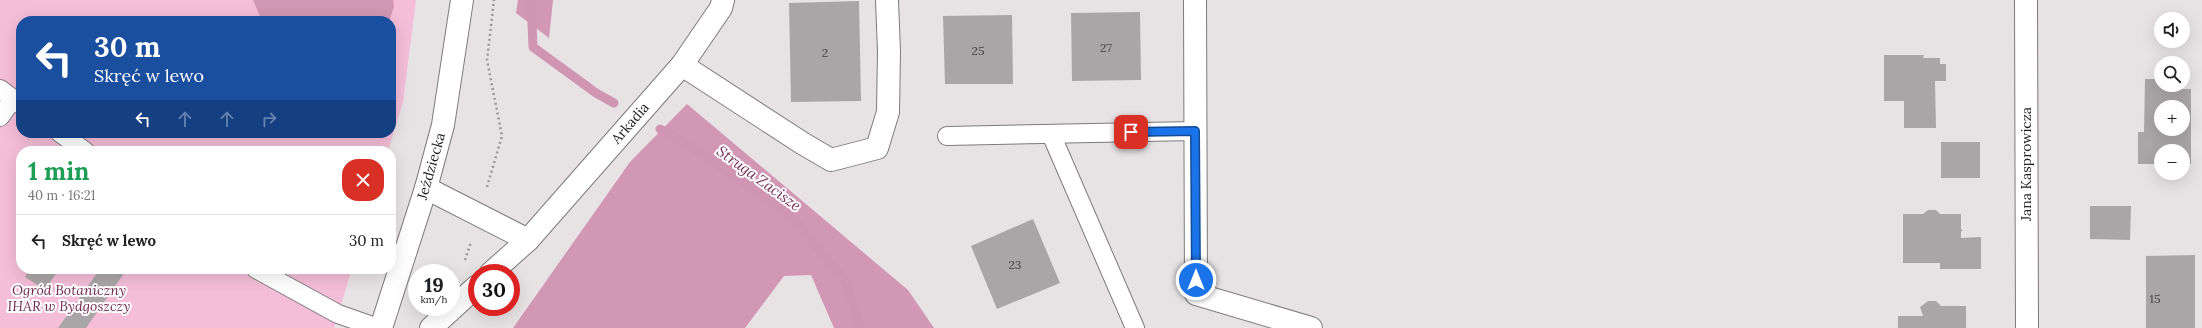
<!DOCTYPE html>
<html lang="pl">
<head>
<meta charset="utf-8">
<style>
  :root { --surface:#fff; --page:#f2f2f2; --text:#202124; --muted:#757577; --line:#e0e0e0 }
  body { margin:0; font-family:Lora,serif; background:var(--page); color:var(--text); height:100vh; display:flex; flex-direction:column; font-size:15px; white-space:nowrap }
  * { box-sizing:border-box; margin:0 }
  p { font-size:13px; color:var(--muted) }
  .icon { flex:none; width:22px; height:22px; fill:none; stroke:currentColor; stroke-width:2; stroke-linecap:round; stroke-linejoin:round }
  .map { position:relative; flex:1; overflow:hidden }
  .panel { position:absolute; left:16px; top:146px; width:380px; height:128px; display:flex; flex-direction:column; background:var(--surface); border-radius:16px; box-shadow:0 4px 16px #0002 }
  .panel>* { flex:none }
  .top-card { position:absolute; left:16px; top:16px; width:380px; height:122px; border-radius:16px; box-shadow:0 4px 16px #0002; background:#1a4fa0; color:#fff; overflow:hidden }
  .fabs { position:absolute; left:2154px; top:12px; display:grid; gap:8px }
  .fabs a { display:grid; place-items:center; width:36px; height:36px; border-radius:50%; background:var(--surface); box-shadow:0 4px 16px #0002; font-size:20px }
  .speed { position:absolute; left:408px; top:264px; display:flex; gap:8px; font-size:20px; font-weight:700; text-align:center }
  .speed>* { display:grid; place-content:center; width:52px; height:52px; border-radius:50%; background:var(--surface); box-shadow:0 4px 16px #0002; line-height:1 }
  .speed small { font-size:10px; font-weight:400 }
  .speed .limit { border:6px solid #d22; background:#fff; color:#111 }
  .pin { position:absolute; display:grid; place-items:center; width:34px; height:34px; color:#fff; margin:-17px; border-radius:8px; box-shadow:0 2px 6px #0006 }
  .me { position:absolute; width:44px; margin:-22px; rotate:0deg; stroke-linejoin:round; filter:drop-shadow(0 0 3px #0008) }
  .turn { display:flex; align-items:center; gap:14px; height:84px; padding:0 12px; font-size:18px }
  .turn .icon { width:52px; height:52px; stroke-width:2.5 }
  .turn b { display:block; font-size:28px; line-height:34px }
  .lanes { display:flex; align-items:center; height:38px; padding:0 12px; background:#0003; justify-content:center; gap:20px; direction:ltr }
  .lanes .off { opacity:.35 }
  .round { display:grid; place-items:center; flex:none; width:42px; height:42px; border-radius:16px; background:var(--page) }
  .summary { display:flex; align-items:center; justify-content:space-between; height:68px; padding:0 12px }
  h1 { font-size:24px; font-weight:800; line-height:30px; color:#1e9e55 }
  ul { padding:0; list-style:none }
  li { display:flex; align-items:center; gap:12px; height:52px; padding:0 12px; border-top:1px solid var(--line) }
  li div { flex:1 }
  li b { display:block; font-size:15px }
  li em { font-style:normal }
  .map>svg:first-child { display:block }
  .green { fill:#f4bdd8; fill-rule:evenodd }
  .forest { fill:#d197b4 }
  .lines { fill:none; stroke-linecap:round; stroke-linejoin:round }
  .stream { stroke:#cf95b2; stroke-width:9 }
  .building { fill:#aaa6a8; fill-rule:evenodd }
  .service-casing { stroke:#7e7a7c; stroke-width:20 }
  .minor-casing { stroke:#7e7a7c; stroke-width:24 }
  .tertiary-casing { stroke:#7e7a7c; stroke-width:24 }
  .path { stroke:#9b9799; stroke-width:2.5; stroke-dasharray:2 3; stroke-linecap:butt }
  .service { stroke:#fff; stroke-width:18 }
  .minor { stroke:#fff; stroke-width:22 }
  .tertiary { stroke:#fff; stroke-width:22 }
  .route-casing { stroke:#114b97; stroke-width:10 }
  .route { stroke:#1a73e8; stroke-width:7 }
  .labels { text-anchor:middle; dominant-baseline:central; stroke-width:4; stroke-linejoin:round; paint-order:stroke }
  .number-label { font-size:12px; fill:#464344 }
  .street-label { font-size:14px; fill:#242223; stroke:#fff }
  .park-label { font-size:14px; font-style:italic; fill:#712c53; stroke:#fff }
  .water-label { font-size:15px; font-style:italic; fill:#773259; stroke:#fff }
</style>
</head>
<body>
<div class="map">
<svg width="2202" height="328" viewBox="0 0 2202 328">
  <rect width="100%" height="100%" fill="#e7e3e5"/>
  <!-- green -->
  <path class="green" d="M 0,0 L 416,0 L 403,102 L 388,151 L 21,151 L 21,269 L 352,269 L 334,328 L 0,328 ZM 21,21 L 391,21 L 391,133 L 21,133 Z"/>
  <!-- forest -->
  <g class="forest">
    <path d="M 253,0 L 393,0 L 394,7 L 389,21 L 262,21 Z"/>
    <path d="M 518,0 L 553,0 L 549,38 L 516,13 Z"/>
    <path d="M 687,104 L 908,290 L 934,328 L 834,328 L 811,275 L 784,276 L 745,328 L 513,328 L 630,162 Z"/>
  </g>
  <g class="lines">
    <!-- stream -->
    <g class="stream">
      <path d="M 531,0 L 533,47 L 596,93 L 614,103"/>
      <path d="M 660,129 L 698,151 L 790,215 L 846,282 L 861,328"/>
    </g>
  </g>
  <!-- building -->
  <g class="building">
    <path d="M 859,1 L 861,101 L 791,102 L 789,3 Z"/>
    <path d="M 1140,12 L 1141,80 L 1072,81 L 1071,13 Z"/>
    <path d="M 1012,15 L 1013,84 L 945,84 L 943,16 Z"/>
    <path d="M 1884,55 L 1924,55 L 1923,58 L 1940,58 L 1940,64 L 1946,64 L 1946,81 L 1935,81 L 1936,128 L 1904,128 L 1904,101 L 1884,101 Z"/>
    <path d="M 2145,79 L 2161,79 L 2161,85 L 2169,85 L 2170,89 L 2191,89 L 2191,164 L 2183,164 L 2183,151 L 2161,151 L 2161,164 L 2138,164 L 2138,132 L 2144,132 ZM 2161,107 L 2183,107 L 2183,129 L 2161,129 Z"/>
    <rect x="1941" y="142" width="39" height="36"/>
    <path d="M 2090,206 L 2131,206 L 2130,240 L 2090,239 Z"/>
    <path d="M 1928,210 L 1936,210 L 1940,214 L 1961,214 L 1961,229 L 1963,231 L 1961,231 L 1961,238 L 1981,237 L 1981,269 L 1940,269 L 1940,263 L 1903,263 L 1903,214 L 1923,214 Z"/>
    <path d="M 1033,219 L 1060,283 L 997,309 L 971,246 Z"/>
    <path d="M 2195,255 L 2195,328 L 2146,328 L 2146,256 Z"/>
    <path d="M 30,269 L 59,269 L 45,290 L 25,277 Z"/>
    <path d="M 100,269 L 127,269 L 86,328 L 58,328 Z"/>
    <path d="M 1928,301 L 1936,301 L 1941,306 L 1966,306 L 1966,328 L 1898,328 L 1898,316 L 1923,316 L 1920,307 Z"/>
  </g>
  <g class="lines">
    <!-- service casing -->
    <g class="service-casing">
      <g id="service">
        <path d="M 0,89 L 21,105"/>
        <path d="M 0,117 L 13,99"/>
        <path d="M 60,133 L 85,151"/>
        <path d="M 1051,134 L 1135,328"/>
        <path d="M 947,136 L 1195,131"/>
        <path d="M 256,269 L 338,314 L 378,328"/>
      </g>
    </g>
    <!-- minor casing -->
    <g class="minor-casing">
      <g id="minor">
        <path d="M 1195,0 L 1196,294 L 1311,328"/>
        <path d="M 2026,0 L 2027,328"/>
        <path d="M 682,65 L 802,143 L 831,160 L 877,148 L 888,112 L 889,52 L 887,0"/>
        <path d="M 426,188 L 528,240"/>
        <path d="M 491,273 L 528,240 L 682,65 L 721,8 L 723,0"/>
        <path d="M 431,328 L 477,286"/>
      </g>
    </g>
    <!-- tertiary casing -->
    <g class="tertiary-casing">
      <path id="tertiary" d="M 381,328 L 426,188 L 443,125 L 462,0"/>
    </g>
    <!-- path -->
    <g class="path">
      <path d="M 487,187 L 502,136 L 487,60 L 494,0"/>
      <path d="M 465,260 L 471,242"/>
    </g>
    <!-- service -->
    <use href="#service" class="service"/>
    <!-- minor -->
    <use href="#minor" class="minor"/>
    <!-- tertiary -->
    <use href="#tertiary" class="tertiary"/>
  </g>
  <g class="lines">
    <!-- route casing -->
    <g class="route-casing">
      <path id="route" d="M 1131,132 L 1195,131 L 1196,280"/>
    </g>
    <!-- route -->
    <use href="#route" class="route"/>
  </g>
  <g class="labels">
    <!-- number labels -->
    <g class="number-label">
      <text x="1106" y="47">27</text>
      <text x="978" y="50">25</text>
      <text x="825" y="52">2</text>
      <text x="1015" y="264">23</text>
      <text x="2155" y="298">15</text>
    </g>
    <!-- street labels -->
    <g class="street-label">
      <text transform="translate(630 123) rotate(-49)">Arkadia</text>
      <text transform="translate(2026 164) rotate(-90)">Jana Kasprowicza</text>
      <text transform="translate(431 166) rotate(-74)">Jeździecka</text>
    </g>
    <!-- park labels -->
    <g class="park-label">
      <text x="69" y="290">Ogród Botaniczny<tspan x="69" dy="16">IHAR w Bydgoszczy</tspan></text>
    </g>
    <!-- water labels -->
    <g class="water-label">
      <text transform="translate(759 178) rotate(36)">Struga Zacisze</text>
    </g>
  </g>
</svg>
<div class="fabs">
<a><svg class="icon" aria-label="sound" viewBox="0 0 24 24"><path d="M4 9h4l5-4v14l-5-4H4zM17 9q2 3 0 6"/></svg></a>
<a><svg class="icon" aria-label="search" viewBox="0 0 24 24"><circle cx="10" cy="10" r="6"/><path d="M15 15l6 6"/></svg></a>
<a>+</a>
<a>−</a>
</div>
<div class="speed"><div>19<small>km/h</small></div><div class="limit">30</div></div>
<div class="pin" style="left:1131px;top:132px;background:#d93025"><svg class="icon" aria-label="arrive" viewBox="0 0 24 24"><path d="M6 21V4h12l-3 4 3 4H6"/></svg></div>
<svg class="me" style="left:1196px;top:280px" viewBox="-20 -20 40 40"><circle r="17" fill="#1a73e8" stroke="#fff" stroke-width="3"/><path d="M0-11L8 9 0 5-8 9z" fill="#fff"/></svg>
<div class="top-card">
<div class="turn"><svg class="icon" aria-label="left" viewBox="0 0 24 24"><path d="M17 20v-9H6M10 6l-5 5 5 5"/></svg><div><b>30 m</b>Skręć w lewo</div></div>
<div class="lanes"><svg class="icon" aria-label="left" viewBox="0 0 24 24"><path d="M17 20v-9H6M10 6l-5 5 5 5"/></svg><svg class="icon off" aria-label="ahead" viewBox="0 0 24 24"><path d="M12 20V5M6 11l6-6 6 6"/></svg><svg class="icon off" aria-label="ahead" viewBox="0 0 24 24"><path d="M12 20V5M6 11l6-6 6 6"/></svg><svg class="icon off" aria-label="right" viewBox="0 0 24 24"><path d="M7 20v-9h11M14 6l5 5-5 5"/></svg></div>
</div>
<section class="panel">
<div class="summary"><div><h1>1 min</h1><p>40 m · 16:21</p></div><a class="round" style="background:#d93025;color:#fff"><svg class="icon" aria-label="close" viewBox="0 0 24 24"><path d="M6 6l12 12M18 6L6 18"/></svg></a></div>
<ul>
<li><svg class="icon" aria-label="left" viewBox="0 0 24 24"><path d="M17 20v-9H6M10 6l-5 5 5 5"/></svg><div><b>Skręć w lewo</b></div><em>30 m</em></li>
</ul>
</section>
</div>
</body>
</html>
